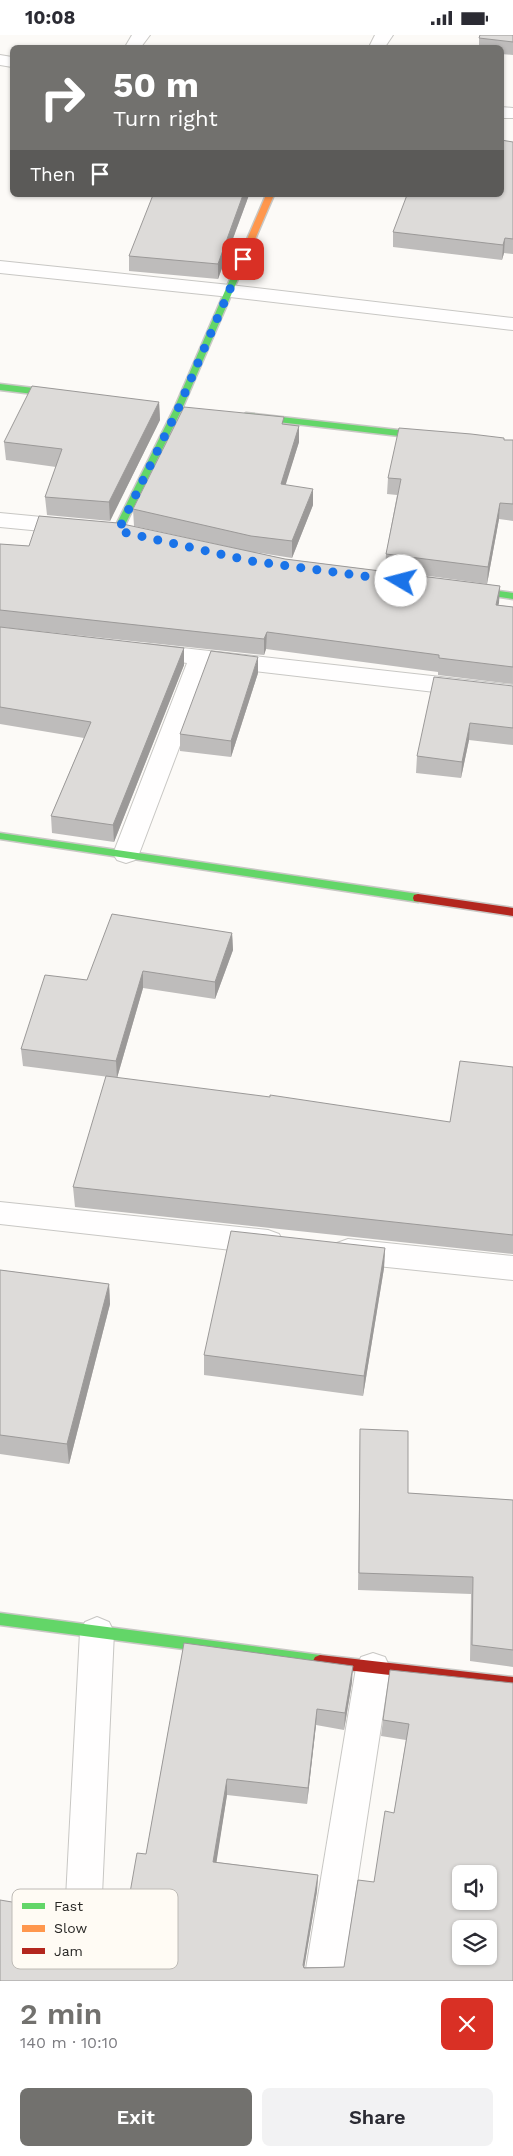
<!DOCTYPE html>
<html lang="en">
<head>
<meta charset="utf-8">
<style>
  :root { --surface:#fff; --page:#f2f2f3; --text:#2b2b33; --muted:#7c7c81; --accent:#72716e }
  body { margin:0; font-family:"Work Sans",sans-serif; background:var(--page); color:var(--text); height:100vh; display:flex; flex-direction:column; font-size:19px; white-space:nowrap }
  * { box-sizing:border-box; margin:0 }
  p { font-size:16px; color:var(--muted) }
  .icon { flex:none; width:28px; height:28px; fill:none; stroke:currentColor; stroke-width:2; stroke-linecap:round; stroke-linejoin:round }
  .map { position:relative; height:1946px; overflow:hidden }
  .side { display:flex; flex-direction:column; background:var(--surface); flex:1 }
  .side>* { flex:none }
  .top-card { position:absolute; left:10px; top:10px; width:494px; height:152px; border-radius:8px; box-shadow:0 1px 4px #0004; background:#72716e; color:#fff; overflow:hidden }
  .tools { position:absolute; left:452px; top:1830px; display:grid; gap:10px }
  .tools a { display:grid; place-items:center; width:45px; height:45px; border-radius:8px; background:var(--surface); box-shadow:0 1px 4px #0004; font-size:25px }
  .pin { position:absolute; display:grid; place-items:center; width:42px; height:42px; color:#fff; margin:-21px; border-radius:10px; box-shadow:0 2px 8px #0006 }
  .me { position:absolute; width:55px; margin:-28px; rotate:278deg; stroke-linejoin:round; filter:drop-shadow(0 0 4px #0008) }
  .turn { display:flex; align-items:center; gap:18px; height:105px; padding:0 20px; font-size:22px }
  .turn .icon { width:65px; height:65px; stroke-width:2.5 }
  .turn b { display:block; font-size:35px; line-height:42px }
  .then { display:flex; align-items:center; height:48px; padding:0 20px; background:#0003; gap:10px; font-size:19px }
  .round { display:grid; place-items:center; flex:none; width:52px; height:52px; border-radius:8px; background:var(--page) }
  .headline { display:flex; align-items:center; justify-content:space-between; height:85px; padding:0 20px }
  h1 { font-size:30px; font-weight:600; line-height:38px; color:var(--accent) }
  .action { display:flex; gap:10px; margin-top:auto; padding:10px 20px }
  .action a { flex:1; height:58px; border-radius:8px; background:var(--accent); color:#fff; font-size:20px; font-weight:600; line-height:58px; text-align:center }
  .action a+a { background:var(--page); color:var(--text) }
  .status { display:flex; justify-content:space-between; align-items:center; height:35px; padding:0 25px; background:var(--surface); direction:ltr }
  .status svg { height:14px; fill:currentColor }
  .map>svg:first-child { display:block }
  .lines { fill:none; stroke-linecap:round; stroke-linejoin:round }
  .street-casing { stroke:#c8c7c4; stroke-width:2 }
  .fast-casing { stroke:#c8c7c4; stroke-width:3 }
  .slow-casing { stroke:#c8c7c4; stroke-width:3 }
  .jam-casing { stroke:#c8c7c4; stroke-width:3 }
  .street { fill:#fffefe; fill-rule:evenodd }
  .fast { fill:#63d668; fill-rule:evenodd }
  .slow { fill:#ff974d; fill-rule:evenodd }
  .jam { fill:#b3261e; fill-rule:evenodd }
  .wall { fill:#bebcbb }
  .shaded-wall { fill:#9b9998 }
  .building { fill:#dddbd9; stroke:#9b9998; fill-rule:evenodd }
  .route { stroke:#1a73e8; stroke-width:9; stroke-dasharray:0 16.2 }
  .key { fill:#fffbf4; stroke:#bebbb6; stroke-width:1 }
  .key-label { font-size:14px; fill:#282725 }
</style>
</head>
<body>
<div class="status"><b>10:08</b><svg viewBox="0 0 49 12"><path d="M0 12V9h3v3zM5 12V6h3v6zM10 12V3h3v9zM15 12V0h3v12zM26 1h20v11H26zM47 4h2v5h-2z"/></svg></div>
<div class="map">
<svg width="513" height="1946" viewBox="0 0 513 1946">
  <rect width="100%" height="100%" fill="#fcfaf7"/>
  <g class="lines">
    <!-- street casing -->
    <g class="street-casing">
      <g id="street">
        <path d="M 132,0 L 150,0 L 141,12 L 125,12 Z"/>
        <path d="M 375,0 L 393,0 L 385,12 L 369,12 Z"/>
        <path d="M 0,20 L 12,22 L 12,32 L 0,30 Z"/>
        <path d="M 501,72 L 513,73 L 513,83 L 501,83 Z"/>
        <path d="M 0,226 L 230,250 L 513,283 L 513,295 L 230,262 L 0,238 Z"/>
        <path d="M 0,478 L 73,485 L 81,487 L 84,492 L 81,497 L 73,499 L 0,492 Z"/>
        <path d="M 147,609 L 513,650 L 513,666 L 210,631 L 139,819 L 135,825 L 126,828 L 117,825 L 113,819 L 187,628 L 139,621 L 135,616 L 139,611 Z"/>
        <path d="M 0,1167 L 268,1195 L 279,1199 L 283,1207 L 279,1215 L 268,1219 L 0,1189 Z"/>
        <path d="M 348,1204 L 513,1221 L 513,1245 L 348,1228 L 337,1224 L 333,1216 L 337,1208 Z"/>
        <path d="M 97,1582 L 109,1587 L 114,1597 L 101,1882 L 96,1946 L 58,1946 L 65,1882 L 80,1597 L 85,1587 Z"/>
        <path d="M 373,1618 L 385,1622 L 390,1633 L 342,1946 L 304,1946 L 356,1633 L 361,1622 Z"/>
      </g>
    </g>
    <!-- fast casing -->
    <g class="fast-casing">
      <g id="fast">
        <path d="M 234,235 L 241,237 L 182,374 L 123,494 L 149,500 L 151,502 L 146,505 L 115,498 L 113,496 L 174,374 Z"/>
        <path d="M 0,349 L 67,357 L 71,360 L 67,363 L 0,355 Z"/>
        <path d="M 246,378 L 434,399 L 438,402 L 434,405 L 243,383 L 242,381 Z"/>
        <path d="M 462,551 L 513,558 L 513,564 L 459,556 L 459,552 Z"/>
        <path d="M 0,798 L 418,859 L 423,863 L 418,867 L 0,804 Z"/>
        <path d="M 0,1578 L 320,1620 L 325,1622 L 327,1626 L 325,1630 L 320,1632 L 0,1590 Z"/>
      </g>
    </g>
    <!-- slow casing -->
    <g class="slow-casing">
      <path id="slow" d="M 266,160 L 274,160 L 241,237 L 234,239 L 233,237 Z"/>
    </g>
    <!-- jam casing -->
    <g class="jam-casing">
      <g id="jam">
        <path d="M 418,859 L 513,873 L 513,881 L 414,866 L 413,863 L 414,860 Z"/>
        <path d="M 320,1620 L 513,1642 L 513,1654 L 320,1632 L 315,1630 L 313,1626 L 315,1622 Z"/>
      </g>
    </g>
    <!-- street -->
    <use href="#street" class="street"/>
    <!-- fast -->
    <use href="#fast" class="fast"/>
    <!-- slow -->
    <use href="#slow" class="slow"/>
    <!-- jam -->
    <use href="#jam" class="jam"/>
  </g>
  <!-- wall -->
  <g class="wall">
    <path d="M 513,0 L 513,20 L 501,19 L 501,12 L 479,12 L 479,3 Z"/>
    <path d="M 513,107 L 513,219 L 504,218 L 502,225 L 393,212 L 393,197 Z"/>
    <path d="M 249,160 L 218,244 L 129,236 L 129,221 L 160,161 Z"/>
    <path d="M 159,367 L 160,385 L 110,486 L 47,480 L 45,462 L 56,432 L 6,425 L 4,407 Z"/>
    <path d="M 284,389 L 299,391 L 299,407 L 285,450 L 313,470 L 292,523 L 254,517 L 285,524 L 500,551 L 498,570 L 513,572 L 513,649 L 438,640 L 438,637 L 266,614 L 264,620 L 0,592 L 0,509 L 29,511 L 234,513 L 134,491 L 133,474 Z"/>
    <path d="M 504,405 L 513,405 L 513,486 L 499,484 L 487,549 L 385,535 L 386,519 L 397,460 L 387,459 L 388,443 Z"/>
    <path d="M 0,592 L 184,613 L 184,630 L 114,807 L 52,798 L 51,781 L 84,703 L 0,689 Z"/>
    <path d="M 258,638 L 231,722 L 180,716 L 180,699 Z"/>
    <path d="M 513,651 L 513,710 L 469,705 L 461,743 L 416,738 L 417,721 Z"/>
    <path d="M 232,898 L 233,915 L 215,964 L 143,953 L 117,1043 L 23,1031 L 21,1014 L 87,945 Z"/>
    <path d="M 513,1032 L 513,1219 L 75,1172 L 73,1152 L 450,1087 Z"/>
    <path d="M 385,1213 L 384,1233 L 363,1361 L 204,1340 L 204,1320 Z"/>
    <path d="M 0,1235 L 109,1249 L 110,1269 L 69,1429 L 0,1419 Z"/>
    <path d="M 360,1394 L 408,1458 L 513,1465 L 513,1632 L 470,1626 L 471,1559 L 358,1555 Z"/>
    <path d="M 184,1608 L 352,1647 L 344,1695 L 316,1690 L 307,1769 L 227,1760 L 216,1827 L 318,1840 L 317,1856 L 304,1932 L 344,1932 L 374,1847 L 394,1778 L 406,1705 L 381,1701 L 383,1685 L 513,1648 L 513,1946 L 0,1946 L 62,1891 L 58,1933 L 96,1932 L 125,1886 L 146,1819 Z"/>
  </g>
  <!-- shaded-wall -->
  <g class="shaded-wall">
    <path d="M 243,160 L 249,160 L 218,244 L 218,229 Z"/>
    <path d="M 505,203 L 504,218 L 502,225 L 503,210 Z"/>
    <path d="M 159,367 L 160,385 L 110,486 L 109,467 Z"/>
    <path d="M 299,391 L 299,407 L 281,465 L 281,449 Z"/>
    <path d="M 313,454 L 313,470 L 292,523 L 292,506 Z"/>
    <path d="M 500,468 L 499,484 L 487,549 L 488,532 Z"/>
    <path d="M 500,551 L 499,568 L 494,586 L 496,570 Z"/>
    <path d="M 267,597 L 266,614 L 264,620 L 264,604 Z"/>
    <path d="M 184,613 L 184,630 L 114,807 L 113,790 Z"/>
    <path d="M 258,622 L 258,638 L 231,722 L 231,706 Z"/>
    <path d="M 470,688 L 469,705 L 461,743 L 462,727 Z"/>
    <path d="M 232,898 L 233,915 L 215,964 L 215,947 Z"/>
    <path d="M 143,936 L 143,953 L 117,1043 L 116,1026 Z"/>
    <path d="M 385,1213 L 384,1233 L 363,1361 L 364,1341 Z"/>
    <path d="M 109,1249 L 110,1269 L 69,1429 L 67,1409 Z"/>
    <path d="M 353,1631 L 352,1647 L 344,1695 L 345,1678 Z"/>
    <path d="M 317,1674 L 316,1690 L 307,1769 L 308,1753 Z"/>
    <path d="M 227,1744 L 227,1760 L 214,1843 L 213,1827 Z"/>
    <path d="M 318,1840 L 317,1856 L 302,1946 L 303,1930 Z"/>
    <path d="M 60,1875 L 62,1891 L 56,1946 L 54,1930 Z"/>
  </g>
  <!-- building -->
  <g class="building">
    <path d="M 480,0 L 513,0 L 513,7 L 479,3 Z"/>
    <path d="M 501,105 L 513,107 L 513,204 L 505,203 L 503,210 L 393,197 L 407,160 L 501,160 Z"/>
    <path d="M 153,160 L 243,160 L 218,229 L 129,221 Z"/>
    <path d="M 32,351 L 159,367 L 109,467 L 45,462 L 62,414 L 4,407 Z"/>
    <path d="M 184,372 L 284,382 L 282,389 L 299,391 L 281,449 L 313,454 L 292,506 L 251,501 L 133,474 Z"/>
    <path d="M 399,393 L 471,399 L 504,403 L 504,405 L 513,405 L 513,469 L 500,468 L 488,532 L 386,519 L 401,444 L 388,443 Z"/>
    <path d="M 39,481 L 118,488 L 285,524 L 500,551 L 496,570 L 513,572 L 513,632 L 439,623 L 439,620 L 267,597 L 264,604 L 0,575 L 0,509 L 29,511 Z"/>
    <path d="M 0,592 L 184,613 L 113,790 L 51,781 L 91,687 L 0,672 Z"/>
    <path d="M 211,616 L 258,622 L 231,706 L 180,699 Z"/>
    <path d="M 434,642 L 513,651 L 513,693 L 470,688 L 462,727 L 417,721 Z"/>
    <path d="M 112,879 L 232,898 L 215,947 L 143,936 L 116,1026 L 21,1014 L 45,940 L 87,945 Z"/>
    <path d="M 460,1026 L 513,1032 L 513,1200 L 73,1152 L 106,1041 L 270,1062 L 270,1060 L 450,1087 Z"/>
    <path d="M 231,1196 L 385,1213 L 364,1341 L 204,1320 Z"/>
    <path d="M 0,1235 L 109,1249 L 67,1409 L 0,1400 Z"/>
    <path d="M 360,1394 L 408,1396 L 408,1458 L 513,1465 L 513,1615 L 472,1610 L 473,1542 L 359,1538 Z"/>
    <path d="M 184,1608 L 353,1631 L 345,1678 L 317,1674 L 308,1753 L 227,1744 L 213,1827 L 318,1840 L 303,1930 L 304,1933 L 344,1932 L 358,1845 L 374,1847 L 385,1776 L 394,1778 L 409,1689 L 383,1685 L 390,1635 L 513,1648 L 513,1946 L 0,1946 L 0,1865 L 60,1875 L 54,1930 L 56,1933 L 96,1932 L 100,1882 L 125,1886 L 137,1818 L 146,1819 ZM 461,1839 L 489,1839 L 489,1866 L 461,1866 ZM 461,1894 L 489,1894 L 489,1921 L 461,1921 Z"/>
  </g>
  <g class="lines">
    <!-- route -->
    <path class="route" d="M 243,224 L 178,374 L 118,496 L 251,526 L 401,546"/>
  </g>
  <!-- legend -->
  <rect x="12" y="1854" width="166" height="80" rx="8" class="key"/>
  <rect x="22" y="1868" width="23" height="6" fill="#63d668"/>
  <rect x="22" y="1890" width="23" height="7" fill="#ff974d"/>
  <rect x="22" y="1913" width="23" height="6" fill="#b3261e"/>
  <g class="key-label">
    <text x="54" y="1876">Fast</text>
    <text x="54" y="1898">Slow</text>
    <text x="54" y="1921">Jam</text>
  </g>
</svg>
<div class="tools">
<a><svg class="icon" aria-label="sound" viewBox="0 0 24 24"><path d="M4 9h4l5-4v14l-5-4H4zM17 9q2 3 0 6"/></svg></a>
<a><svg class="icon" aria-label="layers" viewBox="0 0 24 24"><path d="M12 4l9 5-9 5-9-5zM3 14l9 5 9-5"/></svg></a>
</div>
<div class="pin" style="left:243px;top:224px;background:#d93025"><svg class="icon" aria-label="arrive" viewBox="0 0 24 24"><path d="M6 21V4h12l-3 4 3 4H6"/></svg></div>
<svg class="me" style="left:401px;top:546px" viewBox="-20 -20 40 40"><circle r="19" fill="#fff"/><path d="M0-13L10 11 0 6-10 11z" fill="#1a73e8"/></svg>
<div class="top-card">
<div class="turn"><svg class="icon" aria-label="right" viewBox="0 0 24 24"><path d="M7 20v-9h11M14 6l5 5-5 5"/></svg><div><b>50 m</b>Turn right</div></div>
<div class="then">Then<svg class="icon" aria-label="arrive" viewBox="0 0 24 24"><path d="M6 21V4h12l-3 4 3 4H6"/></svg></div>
</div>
</div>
<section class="side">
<div class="headline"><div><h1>2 min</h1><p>140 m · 10:10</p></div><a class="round" style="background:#d93025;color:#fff"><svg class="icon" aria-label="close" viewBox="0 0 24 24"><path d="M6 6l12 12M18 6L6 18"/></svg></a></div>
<div class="action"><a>Exit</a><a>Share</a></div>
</section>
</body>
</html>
